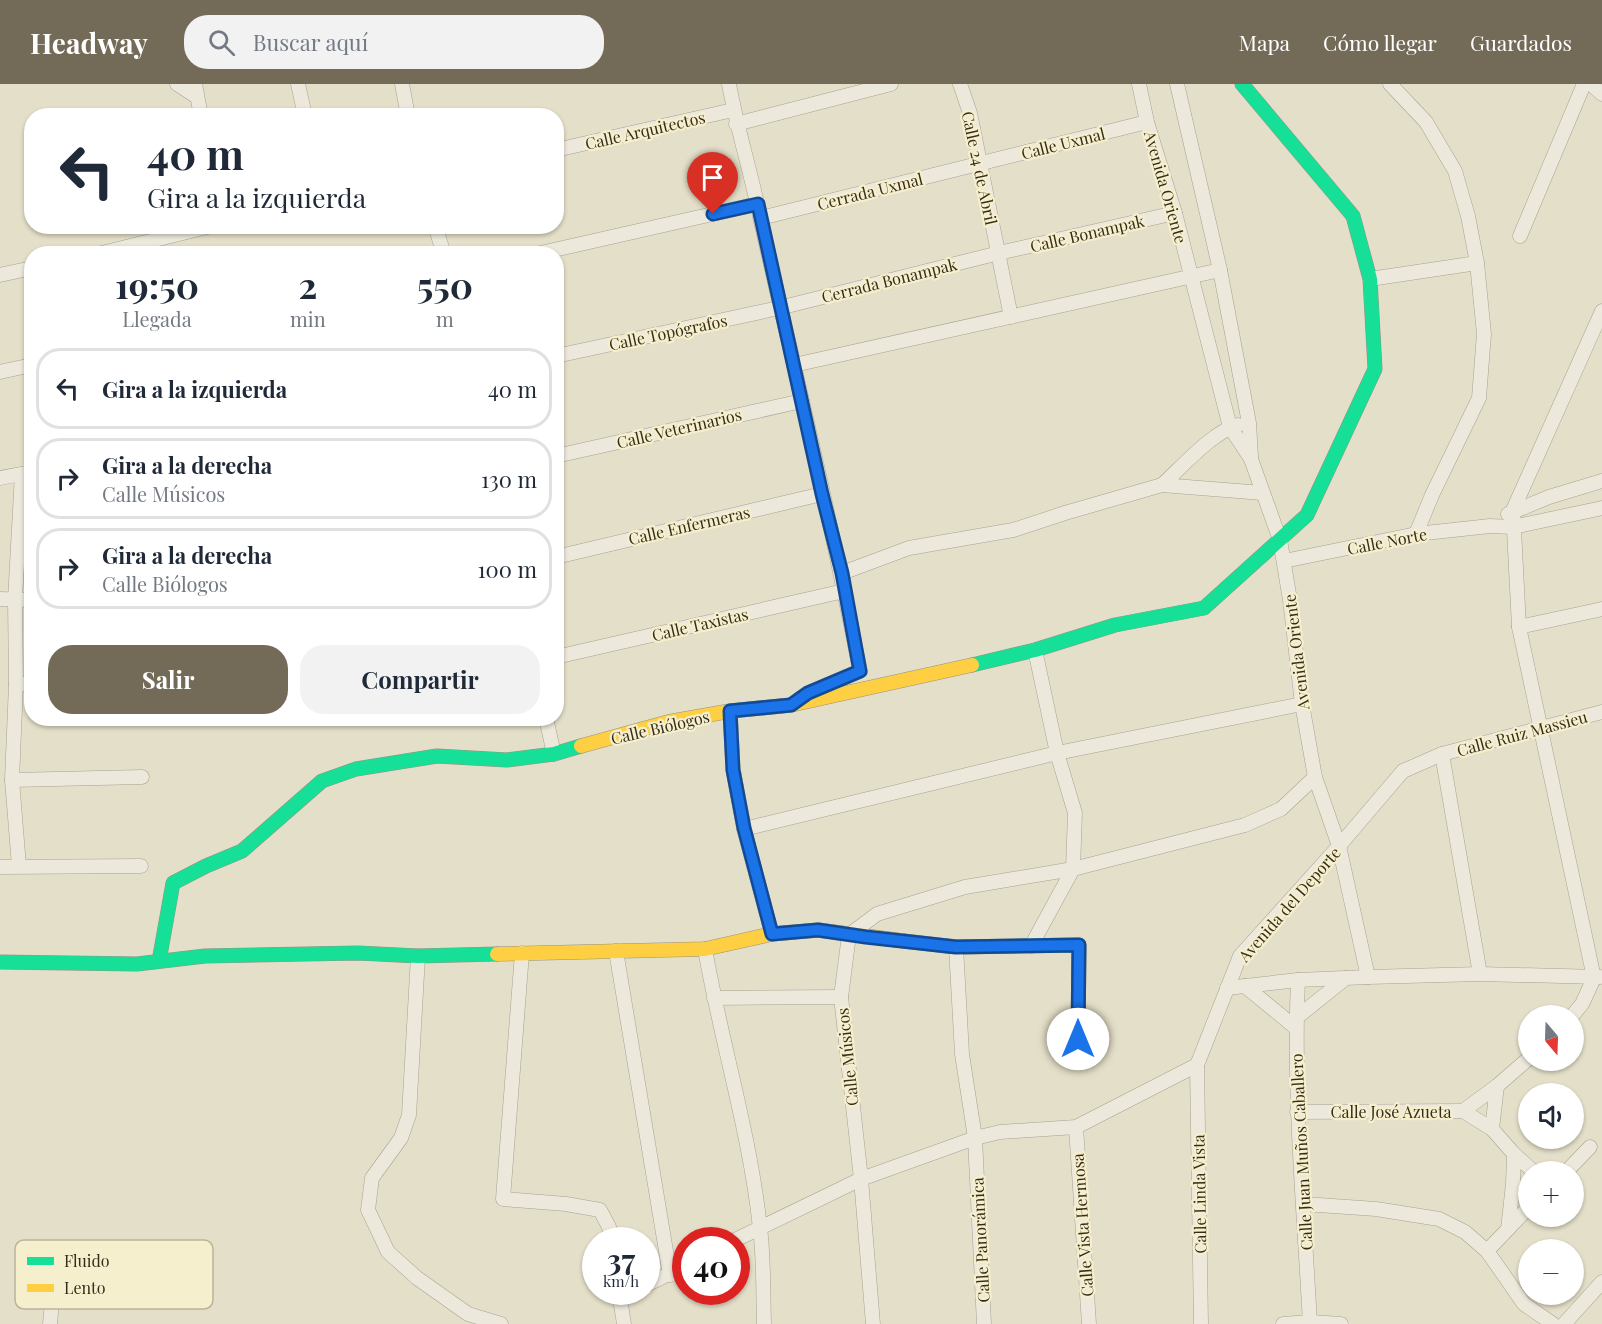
<!DOCTYPE html>
<html lang="es">
<head>
<meta charset="utf-8">
<style>
  :root { --surface:#fff; --page:#f2f2f3; --text:#1f2937; --muted:#747a83; --line:#e0e1e3; --accent:#736b58 }
  body { margin:0; font-family:"Playfair Display",serif; background:var(--page); color:var(--text); height:100vh; display:flex; flex-direction:column; font-size:22px; white-space:nowrap }
  * { box-sizing:border-box; margin:0 }
  p { font-size:20px; color:var(--muted) }
  .icon { flex:none; width:33px; height:33px; fill:none; stroke:currentColor; stroke-width:2; stroke-linecap:round; stroke-linejoin:round }
  .map { position:relative; flex:1; overflow:hidden }
  .panel { position:absolute; left:24px; top:162px; width:540px; height:480px; display:flex; flex-direction:column; background:var(--surface); border-radius:24px; box-shadow:0 2px 4px #0004 }
  .panel>* { flex:none }
  .hud { position:absolute; left:24px; top:24px; width:540px; height:126px; border-radius:24px; box-shadow:0 2px 4px #0004; background:#fff; color:var(--text); overflow:hidden }
  .needle { width:39px; rotate:161deg }
  .fabs { position:absolute; left:1518px; top:921px; display:grid; gap:12px }
  .fabs a { display:grid; place-items:center; width:66px; height:66px; border-radius:50%; background:var(--surface); box-shadow:0 2px 4px #0004; font-size:30px }
  .speed { position:absolute; left:582px; top:1143px; display:flex; gap:12px; font-size:30px; font-weight:700; text-align:center }
  .speed>* { display:grid; place-content:center; width:78px; height:78px; border-radius:50%; background:var(--surface); box-shadow:0 2px 4px #0004; line-height:1 }
  .speed small { font-size:15px; font-weight:400 }
  .speed .limit { border:9px solid #d22; background:#fff; color:#111 }
  .pin { position:absolute; display:grid; place-items:center; width:51px; height:51px; color:#fff; margin:-62px -26px; border-radius:50% 50% 50% 0; rotate:-45deg; box-shadow:0 0 6px #0007 }
  .pin .icon { rotate:45deg }
  .me { position:absolute; width:66px; margin:-33px; rotate:0deg; stroke-linejoin:round; filter:drop-shadow(0 0 4px #0008) }
  .turn { display:flex; align-items:center; gap:21px; height:126px; padding:0 24px; font-size:27px }
  .turn .icon { width:78px; height:78px; stroke-width:2.5 }
  .turn b { display:block; font-size:42px; line-height:51px }
  .eta { display:flex; justify-content:space-evenly; align-items:center; height:102px; text-align:center }
  .eta b { font-size:36px; font-weight:700; line-height:42px }
  .button { display:flex; gap:12px; margin-top:auto; padding:12px 24px }
  .button a { flex:1; height:69px; border-radius:24px; background:var(--accent); color:#fff; font-size:24px; font-weight:700; line-height:69px; text-align:center }
  .button a+a { background:var(--page); color:var(--text) }
  ul { padding:0; list-style:none }
  li { display:flex; align-items:center; gap:18px; height:81px; margin:0 12px 9px; padding:0 12px; border:3px solid var(--line); border-radius:24px }
  li div { flex:1 }
  li b { display:block; font-size:22px }
  li em { font-style:normal }
  header { display:flex; align-items:center; gap:36px; box-sizing:border-box; height:84px; padding:0 30px; background:var(--accent); color:#fff }
  header strong { font-size:28px }
  nav { display:flex; gap:33px; margin-inline-start:auto; font-size:21px }
  .search { width:420px; height:54px; background:var(--page); display:flex; align-items:center; gap:15px; box-sizing:border-box; padding:0 21px; border-radius:24px; color:var(--muted); font-size:22px }
  .map>svg:first-child { display:block }
  .lines { fill:none; stroke-linecap:round; stroke-linejoin:round }
  .street-casing { stroke:#a8a292; stroke-width:15 }
  .fast-casing { stroke:#989282; stroke-width:15 }
  .slow-casing { stroke:#989282; stroke-width:15 }
  .street { stroke:#ece8db; stroke-width:14 }
  .fast { stroke:#16e098; stroke-width:14 }
  .slow { stroke:#ffcf43; stroke-width:14 }
  .route-casing { stroke:#114b97; stroke-width:15 }
  .route { stroke:#1a73e8; stroke-width:10 }
  .labels { text-anchor:middle; dominant-baseline:central; stroke-width:4.5; stroke-linejoin:round; paint-order:stroke }
  .street-label { font-size:16px; fill:#362c1b; stroke:#f6efcd }
  .key { fill:#f6efcd; stroke:#bcb498; stroke-width:1.5 }
  .key-label { font-size:16px; fill:#362c1b }
</style>
</head>
<body>
<header>
<strong>Headway</strong>
<div class="search"><svg class="icon" aria-label="search" viewBox="0 0 24 24"><circle cx="10" cy="10" r="6"/><path d="M15 15l6 6"/></svg>Buscar aquí</div>
<nav><a>Mapa</a><a>Cómo llegar</a><a>Guardados</a></nav>
</header>
<div class="map">
<svg width="1602" height="1240" viewBox="0 0 1602 1240">
  <rect width="100%" height="100%" fill="#e4dfc8"/>
  <g class="lines">
    <!-- street casing -->
    <g class="street-casing">
      <g id="street">
        <path d="M 177,0 L 197,13"/>
        <path d="M 195,0 L 201,32"/>
        <path d="M 298,0 L 305,32"/>
        <path d="M 402,0 L 408,32"/>
        <path d="M 729,0 C 737,45 751,88 760,133 C 794,284 831,435 860,587 L 808,609 L 799,615"/>
        <path d="M 960,0 L 970,29 L 1011,233"/>
        <path d="M 1139,0 L 1147,38 L 1175,129 L 1230,343 L 1251,375 L 1280,456 L 1290,516 L 1302,620 L 1315,693 L 1339,762 L 1368,893"/>
        <path d="M 1177,0 L 1220,186 L 1249,339 L 1251,373"/>
        <path d="M 1390,0 L 1426,38 L 1455,87 L 1468,132 L 1477,179 L 1484,250 L 1479,314 L 1432,411 L 1416,450"/>
        <path d="M 1591,0 L 1602,10"/>
        <path d="M 736,40 L 891,0"/>
        <path d="M 556,66 L 733,26"/>
        <path d="M 761,134 L 1147,38"/>
        <path d="M 435,142 L 444,170"/>
        <path d="M 1520,152 L 1584,0"/>
        <path d="M 98,170 L 211,142"/>
        <path d="M 536,170 L 757,120"/>
        <path d="M 0,191 L 32,184"/>
        <path d="M 1370,195 L 1477,179"/>
        <path d="M 556,272 L 779,224 L 999,169 L 1175,129"/>
        <path d="M 794,281 L 1220,186"/>
        <path d="M 0,288 L 32,281"/>
        <path d="M 556,372 L 802,317"/>
        <path d="M 0,394 L 32,388"/>
        <path d="M 1162,401 C 1182,383 1212,348 1238,341"/>
        <path d="M 1508,430 L 1549,413 L 1602,397"/>
        <path d="M 556,473 L 822,410"/>
        <path d="M 1284,477 L 1416,450 L 1490,442 L 1513,443 L 1602,424"/>
        <path d="M 842,489 L 909,464 L 1013,446 L 1065,429 L 1162,401 L 1263,409"/>
        <path d="M 0,515 L 32,516"/>
        <path d="M 1519,543 L 1602,525"/>
        <path d="M 556,573 L 844,507"/>
        <path d="M 16,600 L 32,600"/>
        <path d="M 730,627 L 733,685 L 744,745 L 772,850"/>
        <path d="M 546,634 L 554,670"/>
        <path d="M 1442,670 L 1480,890"/>
        <path d="M 12,696 L 142,693"/>
        <path d="M 744,745 L 1057,669 L 1302,620"/>
        <path d="M 19,782 L 12,696 L 16,600 L 15,516 L 22,390"/>
        <path d="M 0,783 L 141,782"/>
        <path d="M 1031,862 L 1073,785 L 1075,729 L 1057,669 L 1035,566"/>
        <path d="M 956,863 L 962,970 L 975,1054 L 984,1240"/>
        <path d="M 705,865 C 721,958 750,1049 760,1144 C 764,1175 763,1208 764,1240"/>
        <path d="M 616,867 L 670,1191"/>
        <path d="M 522,869 L 503,1115 L 566,1120 L 600,1126 L 609,1143 L 611,1156"/>
        <path d="M 418,872 L 409,1031 L 401,1054 L 372,1094 L 368,1126 L 388,1168 L 417,1194 L 468,1230 L 501,1240"/>
        <path d="M 1298,896 C 1293,1011 1304,1125 1310,1240"/>
        <path d="M 1245,902 L 1296,944"/>
        <path d="M 1227,904 L 1298,896 L 1368,893 L 1480,890 L 1600,893"/>
        <path d="M 714,914 L 841,913"/>
        <path d="M 1572,932 L 1582,920 L 1594,894 L 1519,543 L 1513,426 L 1602,227"/>
        <path d="M 1296,934 L 1346,894"/>
        <path d="M 1197,981 L 1201,1240"/>
        <path d="M 1463,1027 L 1497,1002 L 1528,975"/>
        <path d="M 1297,1028 L 1463,1027 L 1492,1045 L 1514,1070 L 1534,1088"/>
        <path d="M 1076,1043 L 1089,1240"/>
        <path d="M 1492,1045 L 1497,1002"/>
        <path d="M 1566,1088 L 1590,1063"/>
        <path d="M 1304,1120 L 1376,1125 L 1439,1135 L 1465,1148 L 1487,1167 L 1524,1220 L 1553,1240"/>
        <path d="M 1508,1145 L 1528,1124"/>
        <path d="M 735,1156 L 861,1095 L 975,1054 L 1000,1048 L 1076,1043 L 1197,981 L 1240,872 L 1339,762 L 1403,687 L 1442,670 L 1602,628"/>
        <path d="M 1487,1167 L 1508,1145 L 1513,1100 L 1514,1070"/>
        <path d="M 646,1201 L 686,1182"/>
        <path d="M 619,1208 L 624,1240"/>
        <path d="M 50,1240 L 55,1184"/>
        <path d="M 873,1240 L 861,1095 L 841,913 L 849,851 L 877,830 L 965,803 L 1073,785 L 1245,741 L 1281,725 L 1315,693"/>
        <path d="M 1283,1240 L 1310,1238 L 1341,1240"/>
        <path d="M 1564,1240 L 1602,1198"/>
      </g>
    </g>
    <!-- fast casing -->
    <g class="fast-casing">
      <g id="fast">
        <path d="M 972,581 L 1035,566 L 1115,541 L 1204,524 L 1307,431 L 1375,285 L 1370,195 L 1353,132 L 1242,0"/>
        <path d="M 904,857 L 956,863 L 1079,861 L 1078,955"/>
        <path d="M 159,877 L 173,799 L 206,782 L 242,767 L 322,697 L 356,685 L 437,672 L 507,676 L 554,670 L 581,662"/>
        <path d="M 0,878 L 137,880 L 205,872 L 358,869 L 418,872 L 497,870"/>
      </g>
    </g>
    <!-- slow casing -->
    <g class="slow-casing">
      <g id="slow">
        <path d="M 581,662 L 668,638 L 730,627 L 791,621 L 972,581"/>
        <path d="M 497,870 L 705,865 L 772,850 L 818,846 L 904,857"/>
      </g>
    </g>
    <!-- street -->
    <use href="#street" class="street"/>
    <!-- fast -->
    <use href="#fast" class="fast"/>
    <!-- slow -->
    <use href="#slow" class="slow"/>
  </g>
  <g class="lines">
    <!-- route casing -->
    <g class="route-casing">
      <path id="route" d="M 713,130 L 758,120 L 822,410 L 842,489 L 860,587 L 808,609 L 791,621 L 730,627 L 733,686 L 744,744 L 772,850 L 818,846 L 866,853 L 956,863 L 1079,861 L 1078,955"/>
    </g>
    <!-- route -->
    <use href="#route" class="route"/>
  </g>
  <g class="labels">
    <!-- street labels -->
    <g class="street-label">
      <text transform="translate(645 46) rotate(-13)">Calle Arquitectos</text>
      <text transform="translate(1063 59) rotate(-14)">Calle Uxmal</text>
      <text transform="translate(980 84) rotate(78)">Calle 24 de Abril</text>
      <text transform="translate(1166 103) rotate(74)">Avenida Oriente</text>
      <text transform="translate(870 107) rotate(-14)">Cerrada Uxmal</text>
      <text transform="translate(1087 149) rotate(-13)">Calle Bonampak</text>
      <text transform="translate(889 196) rotate(-14)">Cerrada Bonampak</text>
      <text transform="translate(668 248) rotate(-12)">Calle Topógrafos</text>
      <text transform="translate(679 344) rotate(-13)">Calle Veterinarios</text>
      <text transform="translate(689 441) rotate(-13)">Calle Enfermeras</text>
      <text transform="translate(1387 457) rotate(-11)">Calle Norte</text>
      <text transform="translate(700 540) rotate(-13)">Calle Taxistas</text>
      <text transform="translate(1296 568) rotate(-97)">Avenida Oriente</text>
      <text transform="translate(660 643) rotate(-13)">Calle Biólogos</text>
      <text transform="translate(1522 649) rotate(-15)">Calle Ruiz Massieu</text>
      <text transform="translate(1289 820) rotate(-49)">Avenida del Deporte</text>
      <text transform="translate(847 973) rotate(-96)">Calle Músicos</text>
      <text x="1391" y="1027">Calle José Azueta</text>
      <text transform="translate(1301 1068) rotate(-93)">Calle Juan Muños Caballero</text>
      <text transform="translate(1199 1110) rotate(-91)">Calle Linda Vista</text>
      <text transform="translate(1082 1141) rotate(-94)">Calle Vista Hermosa</text>
      <text transform="translate(980 1156) rotate(-93)">Calle Panorámica</text>
    </g>
  </g>
  <!-- legend -->
  <rect x="15" y="1156" width="198" height="69" rx="9" class="key"/>
  <rect x="27" y="1173" width="27" height="8" fill="#16e098"/>
  <rect x="27" y="1200" width="27" height="8" fill="#ffcf43"/>
  <g class="key-label">
    <text x="64" y="1183">Fluido</text>
    <text x="64" y="1210">Lento</text>
  </g>
</svg>
<div class="fabs">
<a><svg class="needle" viewBox="-14 -14 28 28"><path d="M0-13l5 13h-10z" fill="#e53935"/><path d="M0 13l5-13h-10z" fill="#747a83"/></svg></a>
<a><svg class="icon" aria-label="sound" viewBox="0 0 24 24"><path d="M4 9h4l5-4v14l-5-4H4zM17 9q2 3 0 6"/></svg></a>
<a>+</a>
<a>−</a>
</div>
<div class="speed"><div>37<small>km/h</small></div><div class="limit">40</div></div>
<div class="pin" style="left:713px;top:130px;background:#d93025"><svg class="icon" aria-label="arrive" viewBox="0 0 24 24"><path d="M6 21V4h12l-3 4 3 4H6"/></svg></div>
<svg class="me" style="left:1078px;top:955px" viewBox="-20 -20 40 40"><circle r="19" fill="#fff"/><path d="M0-13L10 11 0 6-10 11z" fill="#1a73e8"/></svg>
<div class="hud">
<div class="turn"><svg class="icon" aria-label="left" viewBox="0 0 24 24"><path d="M17 20v-9H6M10 6l-5 5 5 5"/></svg><div><b>40 m</b>Gira a la izquierda</div></div>
</div>
<section class="panel">
<div class="eta">
<div><b>19:50</b><p>Llegada</p></div>
<div><b>2</b><p>min</p></div>
<div><b>550</b><p>m</p></div>
</div>
<ul>
<li><svg class="icon" aria-label="left" viewBox="0 0 24 24"><path d="M17 20v-9H6M10 6l-5 5 5 5"/></svg><div><b>Gira a la izquierda</b></div><em>40 m</em></li>
<li><svg class="icon" aria-label="right" viewBox="0 0 24 24"><path d="M7 20v-9h11M14 6l5 5-5 5"/></svg><div><b>Gira a la derecha</b><p>Calle Músicos</p></div><em>130 m</em></li>
<li><svg class="icon" aria-label="right" viewBox="0 0 24 24"><path d="M7 20v-9h11M14 6l5 5-5 5"/></svg><div><b>Gira a la derecha</b><p>Calle Biólogos</p></div><em>100 m</em></li>
</ul>
<div class="button"><a>Salir</a><a>Compartir</a></div>
</section>
</div>
</body>
</html>
